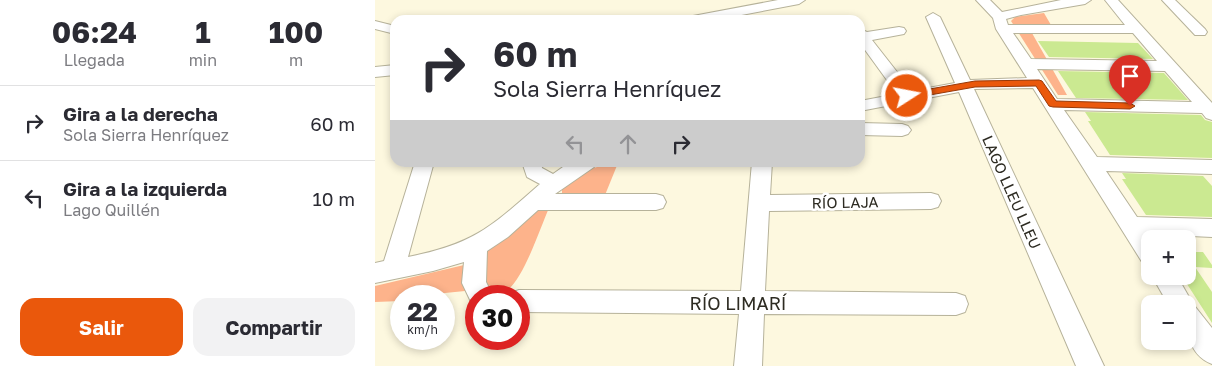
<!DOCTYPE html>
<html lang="es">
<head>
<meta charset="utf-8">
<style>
  :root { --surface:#fff; --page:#f2f2f3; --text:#2b2b33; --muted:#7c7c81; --line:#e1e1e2; --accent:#ea580c }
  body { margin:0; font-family:"Golos Text",sans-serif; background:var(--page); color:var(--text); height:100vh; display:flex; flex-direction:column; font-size:19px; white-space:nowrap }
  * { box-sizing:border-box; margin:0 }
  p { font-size:16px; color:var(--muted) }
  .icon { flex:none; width:28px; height:28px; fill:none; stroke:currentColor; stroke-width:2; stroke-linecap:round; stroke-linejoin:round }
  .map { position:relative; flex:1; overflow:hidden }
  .details { display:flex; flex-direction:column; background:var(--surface); width:375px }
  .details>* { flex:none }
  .top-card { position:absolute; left:15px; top:15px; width:475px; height:152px; border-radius:15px; box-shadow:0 2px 8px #0003; background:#fff; color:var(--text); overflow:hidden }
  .buttons { position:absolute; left:766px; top:230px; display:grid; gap:10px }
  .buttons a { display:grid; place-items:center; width:55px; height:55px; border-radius:10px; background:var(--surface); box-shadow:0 2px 8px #0003; font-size:25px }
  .speed { position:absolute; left:15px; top:285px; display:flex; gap:10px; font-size:25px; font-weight:700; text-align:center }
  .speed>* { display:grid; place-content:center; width:65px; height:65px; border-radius:50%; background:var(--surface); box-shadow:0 2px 8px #0003; line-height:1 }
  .speed small { font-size:12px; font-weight:400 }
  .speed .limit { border:8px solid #d22; background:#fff; color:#111 }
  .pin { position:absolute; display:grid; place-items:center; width:42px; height:42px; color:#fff; margin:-51px -21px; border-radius:50% 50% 50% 0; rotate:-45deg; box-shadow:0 0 5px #0007 }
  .pin .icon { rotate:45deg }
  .me { position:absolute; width:55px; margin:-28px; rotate:79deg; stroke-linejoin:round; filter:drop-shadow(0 0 4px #0008) }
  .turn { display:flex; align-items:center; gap:18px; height:105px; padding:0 20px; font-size:22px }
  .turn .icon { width:65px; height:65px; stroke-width:2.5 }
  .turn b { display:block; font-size:35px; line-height:42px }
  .lanes { display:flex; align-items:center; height:48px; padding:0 20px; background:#0003; justify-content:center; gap:25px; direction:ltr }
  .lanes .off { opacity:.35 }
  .eta { display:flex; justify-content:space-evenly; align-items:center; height:85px; text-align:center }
  .eta b { font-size:30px; font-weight:700; line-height:35px }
  .button { display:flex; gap:10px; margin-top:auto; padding:10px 20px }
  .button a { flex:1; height:58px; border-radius:15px; background:var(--accent); color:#fff; font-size:20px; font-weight:700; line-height:58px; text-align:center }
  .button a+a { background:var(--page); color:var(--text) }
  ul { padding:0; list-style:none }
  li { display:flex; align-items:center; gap:15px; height:75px; padding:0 20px; border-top:1px solid var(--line) }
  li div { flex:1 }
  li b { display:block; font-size:19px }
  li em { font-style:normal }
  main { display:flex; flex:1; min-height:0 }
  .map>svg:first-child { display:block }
  .green { fill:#fdb38b }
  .building { fill:#cbe991 }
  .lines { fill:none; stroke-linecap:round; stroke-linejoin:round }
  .minor-casing { stroke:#b6b29a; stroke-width:2 }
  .minor { fill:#fff; fill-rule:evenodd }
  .route { fill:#ea580c; stroke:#983908 }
  .labels { text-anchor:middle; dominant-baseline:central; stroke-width:5; stroke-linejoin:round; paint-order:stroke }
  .street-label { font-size:15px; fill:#2d2b22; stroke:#fff }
  .near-street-label { font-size:18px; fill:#2d2b22; stroke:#fff }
</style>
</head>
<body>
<main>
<section class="details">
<div class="eta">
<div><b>06:24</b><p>Llegada</p></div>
<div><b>1</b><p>min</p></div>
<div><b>100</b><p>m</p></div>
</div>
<ul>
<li><svg class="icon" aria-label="right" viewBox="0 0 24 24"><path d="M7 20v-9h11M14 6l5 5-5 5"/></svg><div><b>Gira a la derecha</b><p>Sola Sierra Henríquez</p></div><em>60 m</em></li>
<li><svg class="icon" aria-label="left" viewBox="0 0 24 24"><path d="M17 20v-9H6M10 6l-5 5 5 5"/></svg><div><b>Gira a la izquierda</b><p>Lago Quillén</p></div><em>10 m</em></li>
</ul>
<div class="button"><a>Salir</a><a>Compartir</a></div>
</section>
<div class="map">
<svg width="837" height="366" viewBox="0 0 837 366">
  <rect width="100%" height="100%" fill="#fdf8df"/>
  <!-- green -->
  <g class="green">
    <path d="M 669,13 L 676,25 L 675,26 L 653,26 L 692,95 L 683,95 L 636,21 L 640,17 Z"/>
    <path d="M 243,163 L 230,195 L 187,195 L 187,189 C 201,171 221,166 243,163 Z"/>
    <path d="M 174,208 C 165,228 147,285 128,293 C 122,296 115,293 110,290 L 107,255 L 157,211 Z"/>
    <path d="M 89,265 L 94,282 L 90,291 L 60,294 L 58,296 L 26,296 L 26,301 L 0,302 L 0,286 Z"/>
  </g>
  <!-- building -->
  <g class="building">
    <path d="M 663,41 L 763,43 L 778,59 L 674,57 Z"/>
    <path d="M 683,71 L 789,73 L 813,100 L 701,98 Z"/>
    <path d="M 710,112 L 826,115 L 830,120 L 837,122 L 837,158 L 735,155 L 713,121 L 716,121 Z"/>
    <path d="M 747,173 L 828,176 L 837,186 L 837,217 L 771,215 L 747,179 L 751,179 Z"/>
    <path d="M 812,252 L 828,252 L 837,265 L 837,268 L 820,267 L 837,292 L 837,323 L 812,284 Z"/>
  </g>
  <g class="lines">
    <!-- minor casing -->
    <g class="minor-casing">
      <g id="minor">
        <path d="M 403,0 L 430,0 L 424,4 L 340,20 L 311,20 L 318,16 Z"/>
        <path d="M 601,0 L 615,0 L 627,12 L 686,0 L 716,0 L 710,4 L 646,15 L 631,19 L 633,25 L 750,25 L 730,0 L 743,0 L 837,103 L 837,120 L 831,118 L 827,113 L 689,110 L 722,157 L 837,160 L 837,174 L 731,171 L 762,217 L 837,219 L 837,237 L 774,234 L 777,239 L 775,265 L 767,262 L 658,88 L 599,89 L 729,366 L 701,366 L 584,92 L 485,111 L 485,101 L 522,94 L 485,43 L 485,29 L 492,32 L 524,27 L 529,28 L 531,31 L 529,34 L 497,40 L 537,91 L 580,83 L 551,17 L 558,13 L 565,17 L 595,80 L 652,78 L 621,29 L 618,18 ZM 638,33 L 758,33 L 782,61 L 656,59 ZM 662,69 L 790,71 L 817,102 L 682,99 Z"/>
        <path d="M 787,0 L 800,0 L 830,29 L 832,32 L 830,35 L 820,35 Z"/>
        <path d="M 0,21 L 20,26 L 20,34 L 0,29 Z"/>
        <path d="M 20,65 L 20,75 L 0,77 L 0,67 Z"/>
        <path d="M 485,123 L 527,124 L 533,126 L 536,130 L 533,134 L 527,136 L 485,135 Z"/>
        <path d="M 40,162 L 59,162 L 33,257 C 99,244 116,227 165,184 L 152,177 L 147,162 L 166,162 L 167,168 L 178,174 L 195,162 L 221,162 L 219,167 L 180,194 L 281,194 L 288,196 L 291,202 L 288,208 L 281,210 L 163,210 L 133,237 L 112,251 L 111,282 L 118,296 L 101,296 L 101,305 L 97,304 L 87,283 L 89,262 L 58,271 L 0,283 L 0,263 L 9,261 Z"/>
        <path d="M 377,162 L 397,162 L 395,195 L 556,193 L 563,195 L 566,201 L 563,207 L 556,209 L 394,211 L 390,291 L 581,293 L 590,296 L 593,304 L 590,312 L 581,315 L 389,314 L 387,366 L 359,366 L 364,314 L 144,312 L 144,296 L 134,296 L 135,293 L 144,290 L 366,291 Z"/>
        <path d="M 777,276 L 802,276 L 818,304 L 837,328 L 837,364 C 811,354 812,327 812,304 L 793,304 Z"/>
      </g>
    </g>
    <!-- minor -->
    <use href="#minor" class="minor"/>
  </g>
  <!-- route -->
  <path class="route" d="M 664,80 L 667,81 L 681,101 L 755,103 L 760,106 L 755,109 L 678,107 L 674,106 L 661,86 L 600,87 L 532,99 L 527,96 L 532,93 L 600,81 Z"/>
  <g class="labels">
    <!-- street labels -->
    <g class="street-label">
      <text transform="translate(637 192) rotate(66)">LAGO LLEU LLEU</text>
      <text transform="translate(470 202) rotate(-1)">RÍO LAJA</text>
    </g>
    <!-- near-street labels -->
    <g class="near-street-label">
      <text x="363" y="303">RÍO LIMARÍ</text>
    </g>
  </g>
</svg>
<div class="buttons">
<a>+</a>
<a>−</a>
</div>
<div class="speed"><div>22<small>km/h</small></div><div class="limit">30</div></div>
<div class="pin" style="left:755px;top:106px;background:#d93025"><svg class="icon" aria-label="arrive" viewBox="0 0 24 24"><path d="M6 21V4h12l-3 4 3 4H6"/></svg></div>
<svg class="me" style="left:532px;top:96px" viewBox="-20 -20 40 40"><circle r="17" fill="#ea580c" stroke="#fff" stroke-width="3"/><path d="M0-11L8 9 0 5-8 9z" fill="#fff"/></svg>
<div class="top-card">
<div class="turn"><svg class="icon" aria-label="right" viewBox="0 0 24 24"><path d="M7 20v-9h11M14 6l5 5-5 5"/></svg><div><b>60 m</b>Sola Sierra Henríquez</div></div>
<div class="lanes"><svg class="icon off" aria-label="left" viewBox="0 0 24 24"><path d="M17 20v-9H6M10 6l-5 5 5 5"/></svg><svg class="icon off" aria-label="ahead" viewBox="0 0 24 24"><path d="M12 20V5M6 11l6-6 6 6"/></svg><svg class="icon" aria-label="right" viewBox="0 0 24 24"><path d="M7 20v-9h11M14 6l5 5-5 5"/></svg></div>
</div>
</div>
</main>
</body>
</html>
